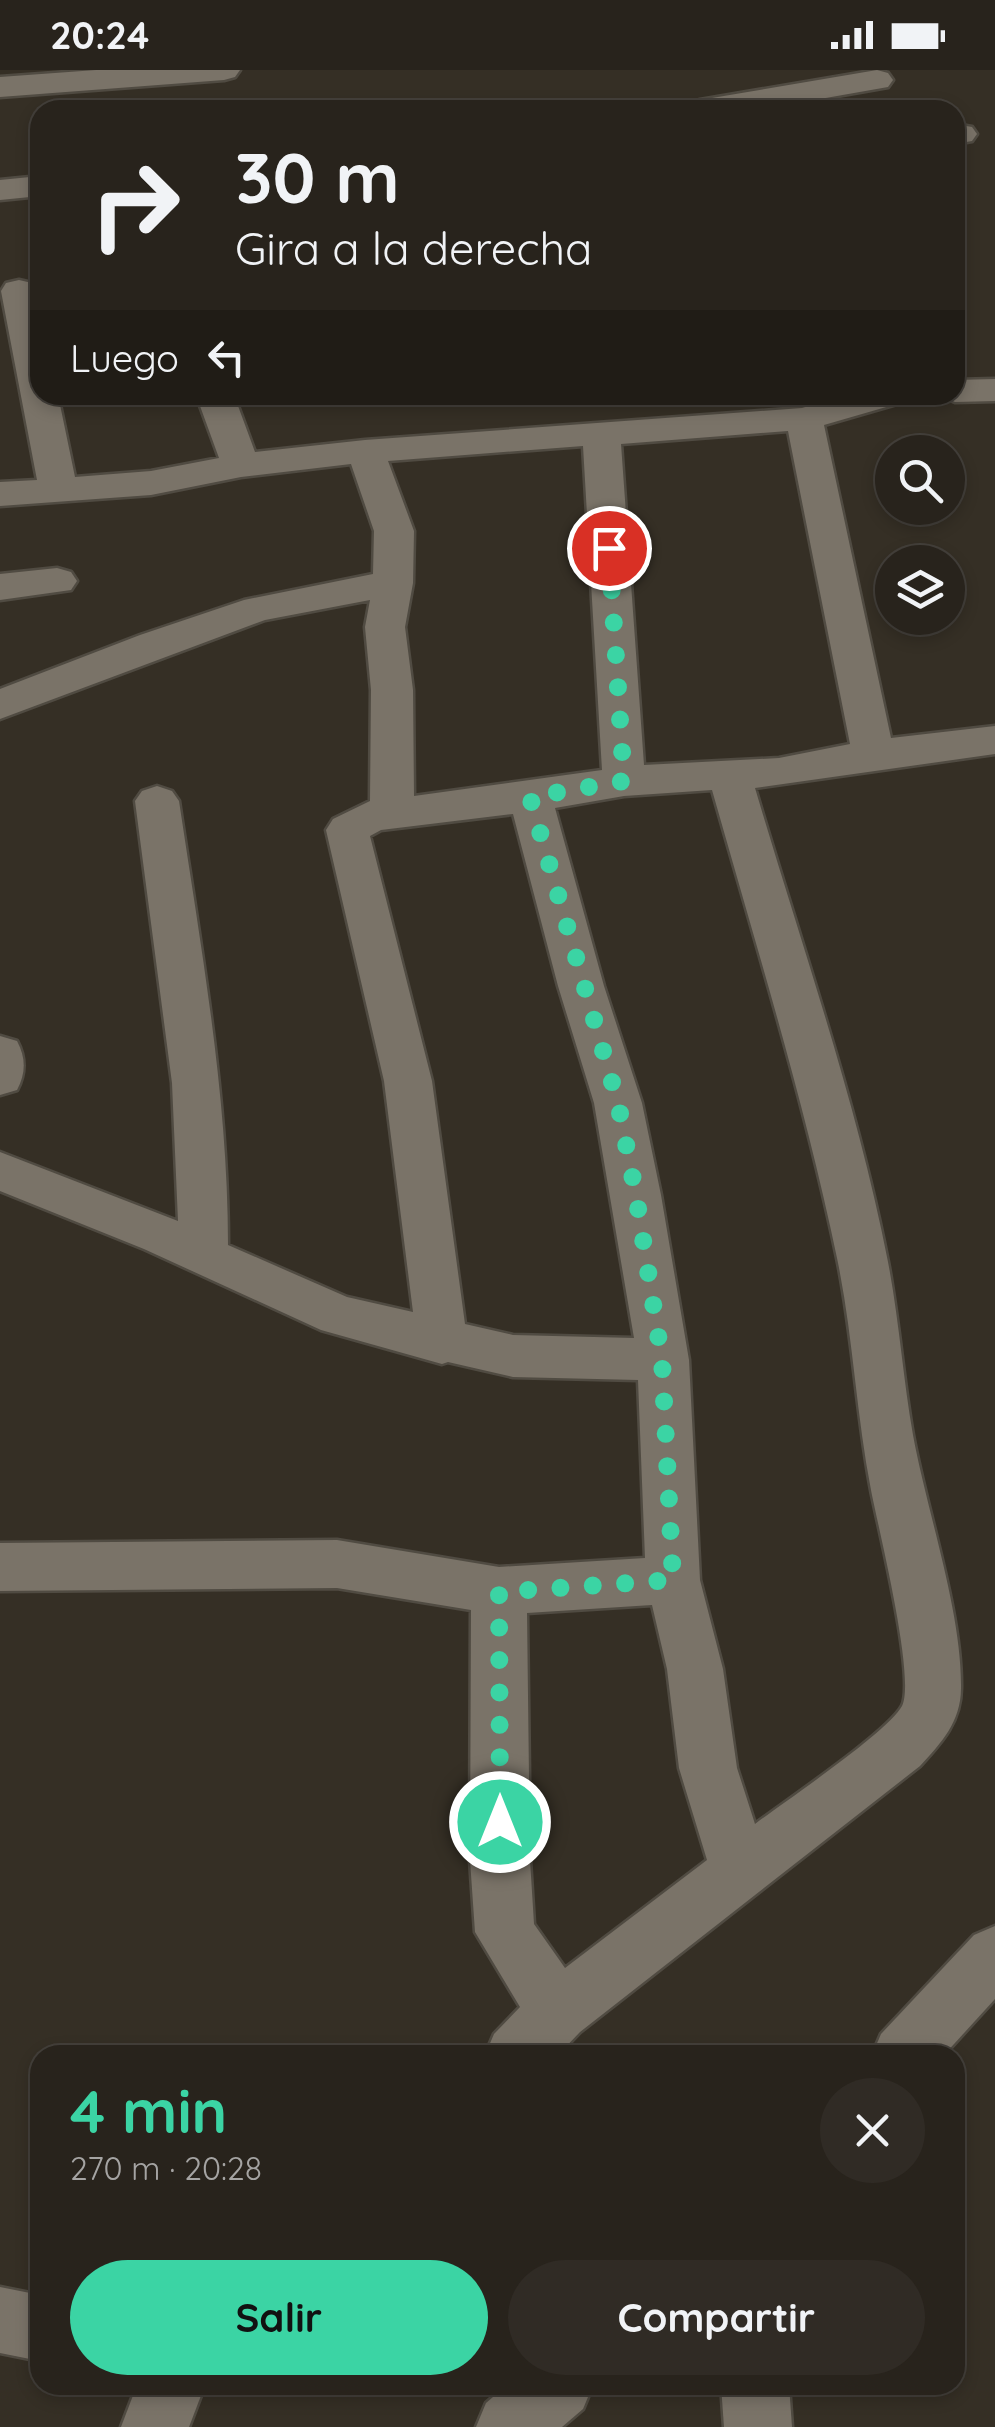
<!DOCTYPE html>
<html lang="es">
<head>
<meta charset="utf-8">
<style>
  :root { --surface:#28231c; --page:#302b25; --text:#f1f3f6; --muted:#a5a4a3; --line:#44403b; --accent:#3bd4a4 }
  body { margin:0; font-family:Quicksand,sans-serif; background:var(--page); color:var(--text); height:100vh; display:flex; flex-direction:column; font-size:38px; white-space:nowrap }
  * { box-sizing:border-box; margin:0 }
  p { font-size:32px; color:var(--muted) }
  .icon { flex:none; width:55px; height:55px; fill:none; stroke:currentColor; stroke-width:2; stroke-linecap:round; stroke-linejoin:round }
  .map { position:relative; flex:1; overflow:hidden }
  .panel { position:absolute; left:30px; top:1975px; width:935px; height:350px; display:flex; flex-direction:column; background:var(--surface); border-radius:30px; box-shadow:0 5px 15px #0003,0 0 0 2px var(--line) }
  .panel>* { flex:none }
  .banner { position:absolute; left:30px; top:30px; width:935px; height:305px; border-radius:30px; box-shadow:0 5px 15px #0003,0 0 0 2px var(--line); background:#28231c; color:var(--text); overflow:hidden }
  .fabs { position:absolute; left:875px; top:365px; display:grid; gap:20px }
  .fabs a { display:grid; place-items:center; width:90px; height:90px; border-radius:50%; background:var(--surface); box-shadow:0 5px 15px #0003,0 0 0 2px var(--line); font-size:50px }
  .pin { position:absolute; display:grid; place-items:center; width:85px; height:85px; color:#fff; margin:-42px; border:5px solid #fff; border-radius:50%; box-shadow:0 2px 10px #0007 }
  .me { position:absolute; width:110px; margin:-55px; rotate:0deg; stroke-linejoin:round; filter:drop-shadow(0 0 8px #0008) }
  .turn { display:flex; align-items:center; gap:35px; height:210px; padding:0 40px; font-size:45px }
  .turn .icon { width:130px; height:130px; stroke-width:2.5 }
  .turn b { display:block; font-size:70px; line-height:85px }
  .then { display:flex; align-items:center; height:95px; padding:0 40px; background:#0003; gap:20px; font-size:38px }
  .round { display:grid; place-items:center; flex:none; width:105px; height:105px; border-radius:52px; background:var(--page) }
  .overview { display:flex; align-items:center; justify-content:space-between; height:170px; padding:0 40px }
  h1 { font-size:60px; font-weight:700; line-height:75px; color:var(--accent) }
  .primary-button { display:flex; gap:20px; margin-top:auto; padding:20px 40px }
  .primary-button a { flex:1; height:115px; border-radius:60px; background:var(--accent); color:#111; font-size:40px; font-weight:700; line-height:115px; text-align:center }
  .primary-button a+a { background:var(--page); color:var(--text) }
  .status { display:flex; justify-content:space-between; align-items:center; height:70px; padding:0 50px; background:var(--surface); direction:ltr }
  .status svg { height:28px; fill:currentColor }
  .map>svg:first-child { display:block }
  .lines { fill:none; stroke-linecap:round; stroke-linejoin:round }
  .street-casing { stroke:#504b42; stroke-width:5 }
  .street { fill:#7a7368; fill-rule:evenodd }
  .route { stroke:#3bd4a4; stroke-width:18; stroke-dasharray:0 32.4 }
</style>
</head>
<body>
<div class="status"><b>20:24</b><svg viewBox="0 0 49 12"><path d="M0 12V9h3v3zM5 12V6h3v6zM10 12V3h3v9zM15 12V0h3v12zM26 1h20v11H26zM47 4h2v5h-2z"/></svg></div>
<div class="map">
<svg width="995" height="2357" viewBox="0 0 995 2357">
  <rect width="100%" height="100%" fill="#352f25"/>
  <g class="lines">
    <!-- street casing -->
    <g class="street-casing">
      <g id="street">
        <path d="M 96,0 L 240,0 L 235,7 L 224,10 L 0,27 L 0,7 Z"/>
        <path d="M 877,0 L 888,3 L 893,10 L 888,17 L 758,40 L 684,40 L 688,33 L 700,30 Z"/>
        <path d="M 955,54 L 972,57 L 977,64 L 972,71 L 955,74 Z"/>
        <path d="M 40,106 L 40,126 L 0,130 L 0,110 Z"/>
        <path d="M 19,210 L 32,213 L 37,221 L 40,325 L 58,325 L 75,407 L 151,401 L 219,388 L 196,325 L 234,325 L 255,382 L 365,370 L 802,338 L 846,325 L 906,325 L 900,333 L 824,355 L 891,668 L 995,656 L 995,684 L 755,718 C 801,874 857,1032 888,1192 C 899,1249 903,1308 913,1365 C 927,1442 962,1542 961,1618 C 961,1652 941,1673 920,1696 L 580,1962 L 558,1985 L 485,1985 L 494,1964 L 520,1937 L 475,1862 L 470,1790 L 471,1540 L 337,1518 L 0,1521 L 0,1473 L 337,1470 L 499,1497 L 645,1488 L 638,1310 L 513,1307 L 448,1292 L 442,1294 L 321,1260 L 144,1179 L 0,1121 L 0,1082 L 178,1151 L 172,1013 L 135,731 L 142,721 L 157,716 L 172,721 L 179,731 C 201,879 228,1025 228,1175 L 347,1227 L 413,1242 L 384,1011 L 326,760 L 333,749 L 370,731 L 371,620 L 365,557 L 370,530 L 265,550 L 0,649 L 0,619 L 140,565 L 244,530 L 373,504 L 374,461 L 351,394 L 241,407 L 151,425 L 0,436 L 0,412 L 37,410 L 1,221 L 6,213 ZM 788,361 L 850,674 L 779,688 L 644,695 L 621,374 ZM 583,376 L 602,700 L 414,726 L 413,620 L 405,557 L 413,513 L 414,461 L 388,391 ZM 712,720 C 756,875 804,1030 837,1188 C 853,1264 856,1343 871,1420 C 878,1457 916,1608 902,1636 C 888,1662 784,1732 755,1754 L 737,1698 L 723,1599 L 700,1510 L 689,1290 L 661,1125 L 642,1033 L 604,916 L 555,738 L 624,726 ZM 513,744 L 558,916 L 594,1033 L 634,1268 L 513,1265 L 465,1254 L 432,1011 L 370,766 L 381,760 ZM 652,1535 L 667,1599 L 679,1698 L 707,1790 L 565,1898 L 534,1854 L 530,1790 L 527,1543 Z"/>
        <path d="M 995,309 L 995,331 L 955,332 L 939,325 L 955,325 L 955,310 Z"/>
        <path d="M 57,498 L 71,502 L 77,511 L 71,520 L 0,530 L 0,504 Z"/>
        <path d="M 0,966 L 17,971 C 26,988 26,1003 17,1020 L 0,1025 Z"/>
        <path d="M 995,1856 L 995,1929 L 944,1985 L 872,1985 L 881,1964 L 974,1865 Z"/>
        <path d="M 0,2217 L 40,2225 L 40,2291 L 0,2283 Z"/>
        <path d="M 137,2315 L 205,2315 L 189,2357 L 121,2357 Z"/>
        <path d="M 507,2315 L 593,2315 L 583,2339 L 562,2357 L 476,2357 L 486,2333 Z"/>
        <path d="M 721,2315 L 789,2315 L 792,2357 L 724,2357 Z"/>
      </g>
    </g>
    <!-- street -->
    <use href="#street" class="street"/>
  </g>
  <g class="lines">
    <!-- route -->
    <path class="route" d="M 500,1752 L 499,1522 L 673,1510 L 662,1290 L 636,1125 L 618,1033 L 530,727 L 624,711 L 609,478"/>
  </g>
</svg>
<div class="fabs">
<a><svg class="icon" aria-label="search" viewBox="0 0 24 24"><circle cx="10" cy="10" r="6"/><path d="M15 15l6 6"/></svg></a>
<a><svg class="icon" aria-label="layers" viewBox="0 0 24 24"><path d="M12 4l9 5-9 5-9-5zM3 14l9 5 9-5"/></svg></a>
</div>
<div class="pin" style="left:609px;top:478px;background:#d93025"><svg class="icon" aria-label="arrive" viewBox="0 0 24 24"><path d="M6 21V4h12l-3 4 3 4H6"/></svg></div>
<svg class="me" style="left:500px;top:1752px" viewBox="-20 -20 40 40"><circle r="17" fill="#3bd4a4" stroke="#fff" stroke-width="3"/><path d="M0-11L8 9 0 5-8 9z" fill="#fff"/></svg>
<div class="banner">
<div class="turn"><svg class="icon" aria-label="right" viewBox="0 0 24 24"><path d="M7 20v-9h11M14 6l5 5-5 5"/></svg><div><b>30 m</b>Gira a la derecha</div></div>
<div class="then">Luego<svg class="icon" aria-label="left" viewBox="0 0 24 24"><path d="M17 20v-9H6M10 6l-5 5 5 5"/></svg></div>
</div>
<section class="panel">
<div class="overview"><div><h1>4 min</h1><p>270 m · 20:28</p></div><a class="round"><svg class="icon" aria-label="close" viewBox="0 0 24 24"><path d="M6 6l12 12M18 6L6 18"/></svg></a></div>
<div class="primary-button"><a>Salir</a><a>Compartir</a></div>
</section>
</div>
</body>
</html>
